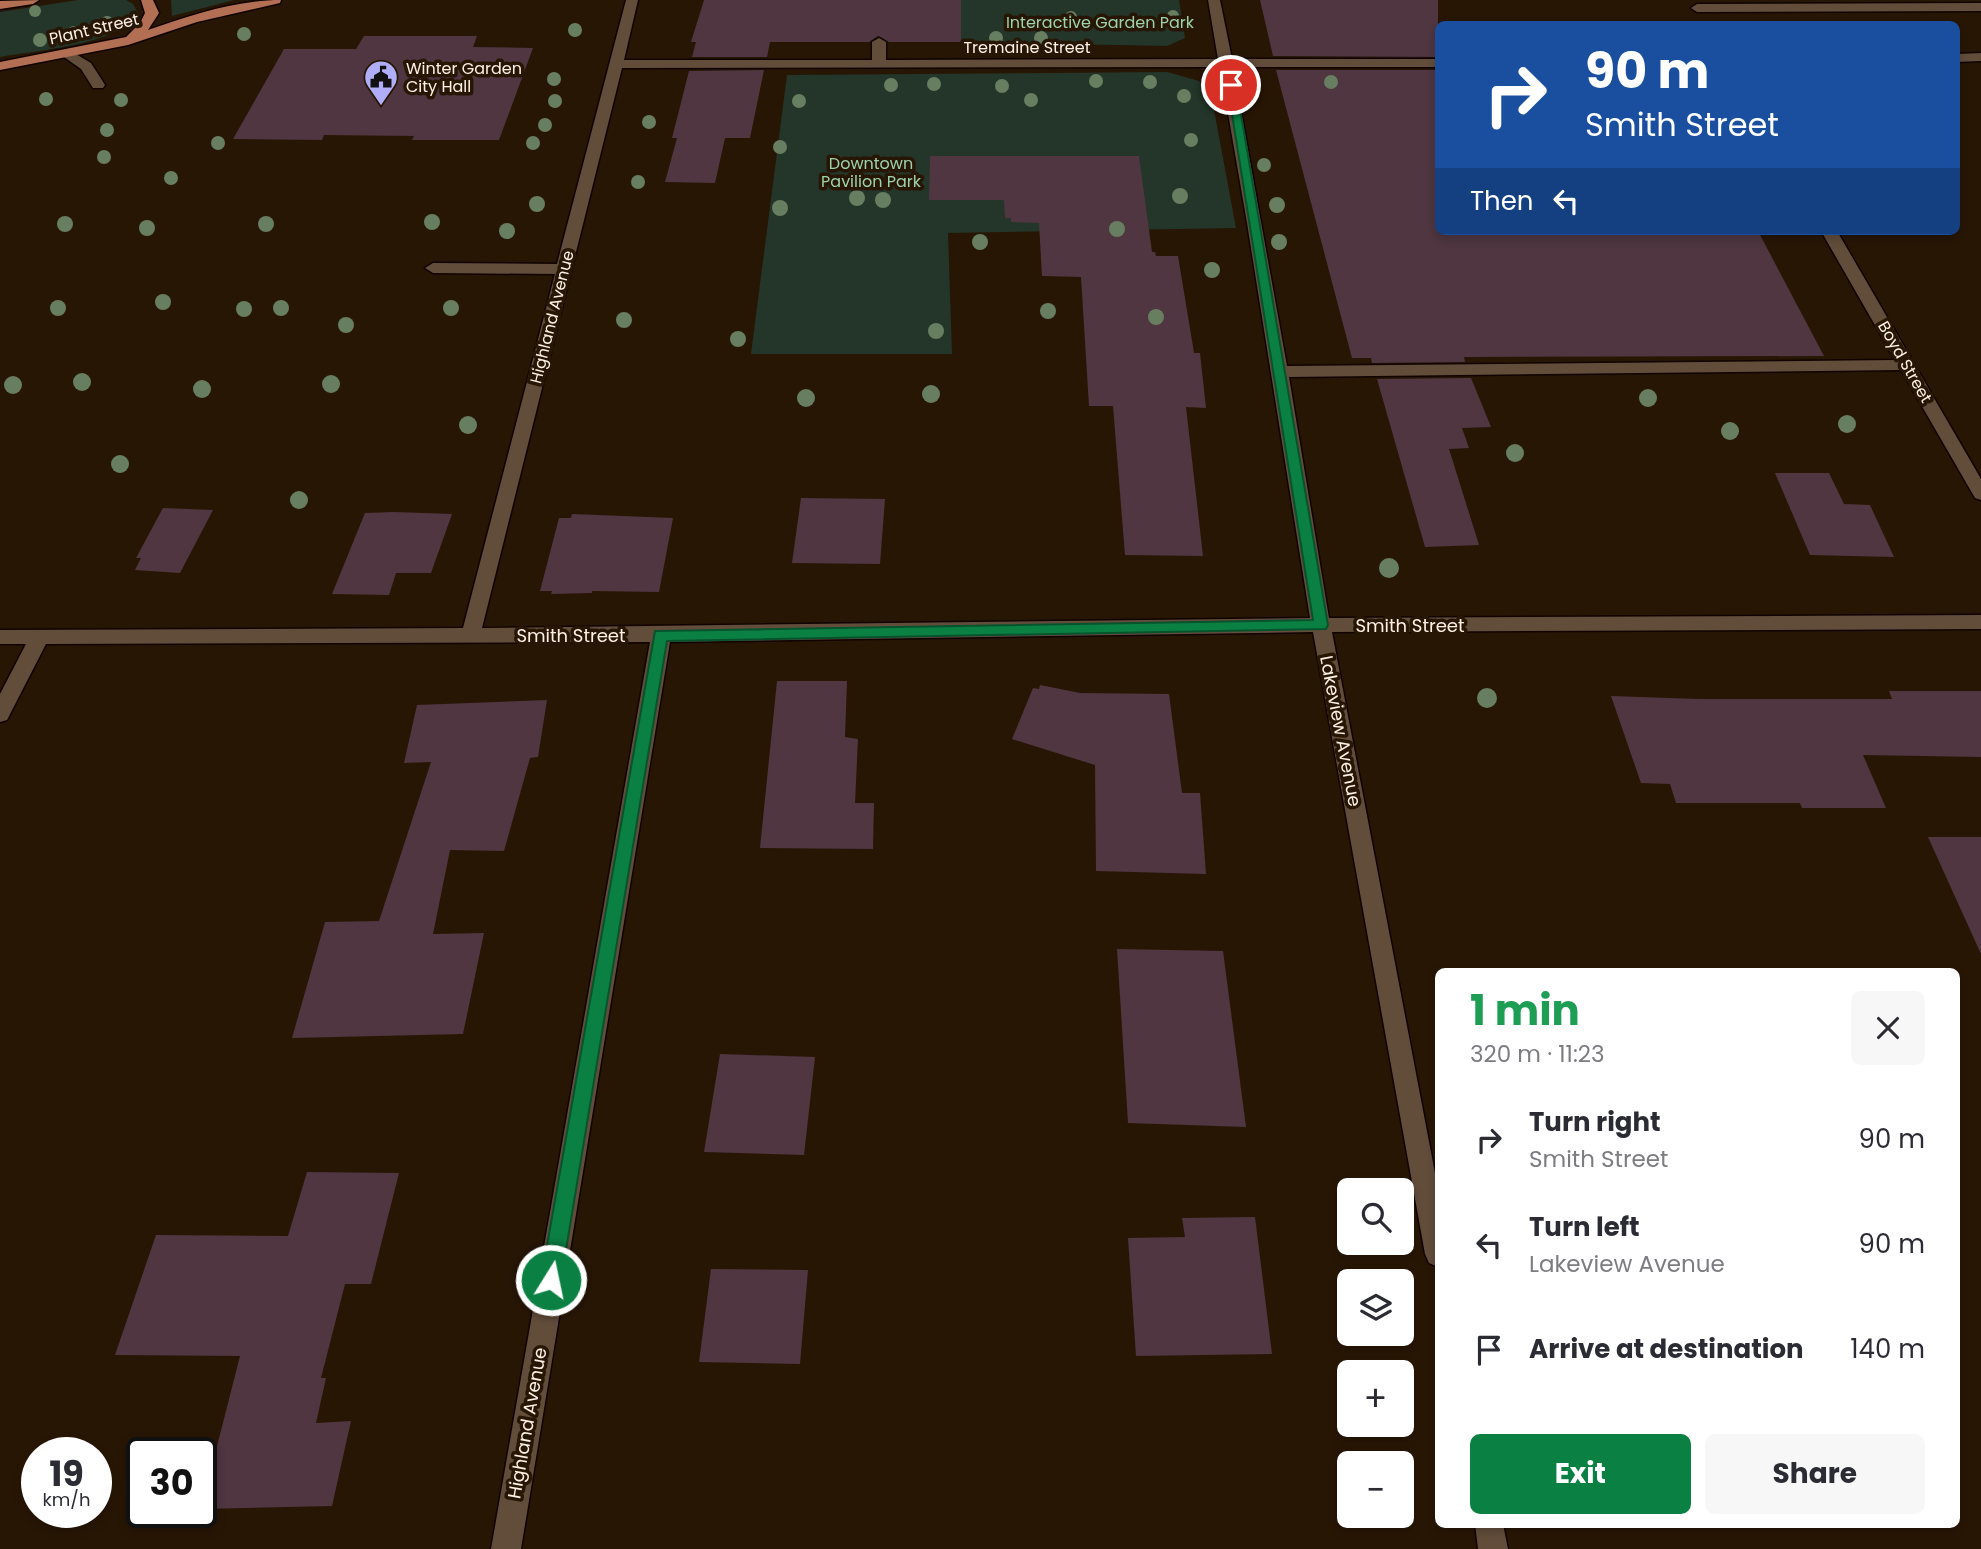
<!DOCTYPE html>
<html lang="en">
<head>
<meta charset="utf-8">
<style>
  :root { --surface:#fff; --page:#f7f7f7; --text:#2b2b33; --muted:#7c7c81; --accent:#0b8043 }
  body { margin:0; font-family:Poppins,sans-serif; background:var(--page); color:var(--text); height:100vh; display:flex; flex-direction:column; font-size:26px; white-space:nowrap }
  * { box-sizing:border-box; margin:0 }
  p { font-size:23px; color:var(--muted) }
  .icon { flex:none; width:38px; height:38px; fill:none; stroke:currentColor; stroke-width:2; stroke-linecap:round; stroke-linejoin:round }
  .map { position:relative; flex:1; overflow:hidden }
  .details { position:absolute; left:1435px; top:968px; width:525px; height:560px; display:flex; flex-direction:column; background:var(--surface); border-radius:10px; box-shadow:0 4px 10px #0003 }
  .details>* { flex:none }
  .banner { position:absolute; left:1435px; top:21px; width:525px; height:214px; border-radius:10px; box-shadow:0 4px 10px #0003; background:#1a4fa0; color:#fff; overflow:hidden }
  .buttons { position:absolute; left:1337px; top:1178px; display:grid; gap:14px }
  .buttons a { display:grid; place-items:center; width:77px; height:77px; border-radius:10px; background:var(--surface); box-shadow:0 4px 10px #0003; font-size:35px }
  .speed { position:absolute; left:21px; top:1437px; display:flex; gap:14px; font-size:35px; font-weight:700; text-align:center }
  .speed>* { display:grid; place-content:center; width:91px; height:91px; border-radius:50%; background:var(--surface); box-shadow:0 4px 10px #0003; line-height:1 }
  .speed small { font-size:18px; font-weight:400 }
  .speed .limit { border:4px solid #111; border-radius:10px; background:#fff; color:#111 }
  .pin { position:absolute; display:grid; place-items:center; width:60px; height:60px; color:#fff; margin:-30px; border:4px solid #fff; border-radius:50%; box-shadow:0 2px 7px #0007 }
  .me { position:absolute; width:77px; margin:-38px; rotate:10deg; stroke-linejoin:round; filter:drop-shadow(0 0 5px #0008) }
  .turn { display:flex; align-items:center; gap:24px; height:147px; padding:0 35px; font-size:32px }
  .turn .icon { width:91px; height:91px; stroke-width:2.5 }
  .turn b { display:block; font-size:49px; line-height:60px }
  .then { display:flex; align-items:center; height:66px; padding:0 35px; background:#0003; gap:14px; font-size:26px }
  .round { display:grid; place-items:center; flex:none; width:74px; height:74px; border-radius:10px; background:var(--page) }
  .summary { display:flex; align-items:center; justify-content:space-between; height:119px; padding:0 35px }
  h1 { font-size:42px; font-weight:700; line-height:52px; color:#1e9e55 }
  .action { display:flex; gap:14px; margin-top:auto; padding:14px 35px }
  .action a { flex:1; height:80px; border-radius:10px; background:var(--accent); color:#fff; font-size:28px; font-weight:700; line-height:80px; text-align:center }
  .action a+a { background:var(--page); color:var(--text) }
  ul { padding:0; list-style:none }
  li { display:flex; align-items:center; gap:21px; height:105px; padding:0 35px }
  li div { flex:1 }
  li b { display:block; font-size:26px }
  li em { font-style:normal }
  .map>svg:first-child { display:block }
  .green { fill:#233629 }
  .building { fill:#4f3641 }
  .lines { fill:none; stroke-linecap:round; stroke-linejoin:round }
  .minor-casing { stroke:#100300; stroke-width:3 }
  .major-casing { stroke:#100300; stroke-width:3 }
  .minor { fill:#624d3b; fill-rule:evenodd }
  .major { fill:#b26f53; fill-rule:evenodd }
  .tree { fill:#687e60 }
  .route { fill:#0b8043; stroke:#07532c; stroke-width:2 }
  .labels { text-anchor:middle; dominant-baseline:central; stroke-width:7; stroke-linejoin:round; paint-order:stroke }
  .far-park-label { font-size:16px; fill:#9cd3ab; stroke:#281605 }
  .far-street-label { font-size:16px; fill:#fdf0e5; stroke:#281605 }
  .far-poi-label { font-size:16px; fill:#fdf0e5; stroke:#281605; text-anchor:start }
  .street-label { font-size:18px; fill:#fdf0e5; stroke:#281605 }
</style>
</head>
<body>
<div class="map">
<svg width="1981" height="1549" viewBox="0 0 1981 1549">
  <rect width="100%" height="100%" fill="#281605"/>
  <!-- green -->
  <g class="green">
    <path d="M 78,0 L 126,0 L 133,4 L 138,13 C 124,44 33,51 0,57 L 0,12 Z"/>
    <path d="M 171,0 L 234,0 L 172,16 Z"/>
    <path d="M 961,0 L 1179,0 L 1185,38 L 1167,46 L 961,42 Z"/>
    <path d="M 1167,72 L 1199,81 L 1212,99 L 1236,228 L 948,233 L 952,354 L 751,354 L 787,75 Z"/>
  </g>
  <!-- building -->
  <g class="building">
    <path d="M 704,0 L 961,0 L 961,42 L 889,42 L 878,36 L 869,42 L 770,42 L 767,57 L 692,57 L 696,42 L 691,42 Z"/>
    <path d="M 1260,0 L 1438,0 L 1438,57 L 1273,56 Z"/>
    <path d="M 364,36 L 477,36 L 473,47 L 533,48 L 499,140 L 412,140 L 414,136 L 324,135 L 322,140 L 233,139 L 284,49 L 356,49 Z"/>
    <path d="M 764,70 L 750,138 L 725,138 L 715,183 L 665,182 L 677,138 L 672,138 L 689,71 Z"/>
    <path d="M 1438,70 L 1438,231 L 1758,231 L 1824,356 L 1464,357 L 1465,362 L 1372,363 L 1371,358 L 1352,358 L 1276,70 Z"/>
    <path d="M 930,156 L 1139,156 L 1152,252 L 1155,252 L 1156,256 L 1178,256 L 1194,353 L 1200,353 L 1206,408 L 1186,407 L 1203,556 L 1125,555 L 1113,406 L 1089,406 L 1081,277 L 1042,276 L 1039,223 L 1011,222 L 1011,218 L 1005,218 L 1004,200 L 929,200 Z"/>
    <path d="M 1471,378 L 1491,427 L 1462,428 L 1469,448 L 1449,449 L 1479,545 L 1425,547 L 1377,379 Z"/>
    <path d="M 1775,473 L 1829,473 L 1844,504 L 1870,505 L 1894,557 L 1810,555 Z"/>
    <path d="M 801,498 L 885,499 L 880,564 L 792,563 Z"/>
    <path d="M 163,508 L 213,510 L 180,573 L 135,570 L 141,558 L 136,558 Z"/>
    <path d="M 394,512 L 452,514 L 431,573 L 396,573 L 389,595 L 332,594 L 365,513 Z"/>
    <path d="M 572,514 L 673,518 L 659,592 L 592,591 L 592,593 L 551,594 L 552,591 L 540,591 L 559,518 L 571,518 Z"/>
    <path d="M 777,681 L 847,681 L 845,737 L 858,739 L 855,803 L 874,803 L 873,849 L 760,848 Z"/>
    <path d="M 1040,685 L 1080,693 L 1169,694 L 1182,793 L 1200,793 L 1206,874 L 1096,871 L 1095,765 L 1012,739 L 1033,688 L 1039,689 Z"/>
    <path d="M 1889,691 L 1981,691 L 1981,757 L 1863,755 L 1886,808 L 1802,808 L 1800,803 L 1676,803 L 1670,784 L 1641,783 L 1611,696 L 1699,699 L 1892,699 Z"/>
    <path d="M 547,700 L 538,757 L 530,758 L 504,851 L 450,850 L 433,934 L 484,933 L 463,1034 L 292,1038 L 325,922 L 379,921 L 431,762 L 404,763 L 417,705 Z"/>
    <path d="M 1928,837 L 1981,837 L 1981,954 Z"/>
    <path d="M 1117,949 L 1223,951 L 1246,1127 L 1128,1123 Z"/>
    <path d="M 720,1054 L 815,1057 L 804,1155 L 704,1152 Z"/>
    <path d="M 307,1172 L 399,1173 L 371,1284 L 345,1284 L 321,1378 L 326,1378 L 316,1423 L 351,1421 L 332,1506 L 201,1509 L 240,1356 L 115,1355 L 156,1235 L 288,1236 Z"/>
    <path d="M 1255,1217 L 1272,1354 L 1136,1356 L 1128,1238 L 1185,1237 L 1182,1218 Z"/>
    <path d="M 711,1269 L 808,1270 L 800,1364 L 699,1362 Z"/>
  </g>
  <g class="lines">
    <!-- minor casing -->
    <g class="minor-casing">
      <g id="minor">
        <path d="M 626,0 L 638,0 L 624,60 L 872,60 L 872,42 L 879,38 L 886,42 L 886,60 L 1218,59 L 1208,0 L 1220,0 L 1232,59 L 1438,59 L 1438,67 L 1233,67 L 1287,366 L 1895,360 L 1821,231 L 1837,231 L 1981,479 L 1981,500 L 1975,498 L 1901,370 L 1289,377 L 1329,618 L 1981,615 L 1981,629 L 1332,632 L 1438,1189 L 1438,1267 L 1429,1263 L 1425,1254 L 1313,632 L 670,642 L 521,1549 L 491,1549 L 650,642 L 46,644 L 7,720 L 0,722 L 0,694 L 26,644 L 0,644 L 0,630 L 463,628 L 555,274 L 433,273 L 425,268 L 433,263 L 557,264 ZM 1220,67 L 1247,223 L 1310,618 L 482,628 L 622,68 Z"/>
        <path d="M 1981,3 L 1981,11 L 1697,12 L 1691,8 L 1697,4 Z"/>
        <path d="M 69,50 L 91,63 L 105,85 L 103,88 L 93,88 L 81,69 L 64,57 L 64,51 Z"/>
        <path d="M 1981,53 L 1981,61 L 1956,62 L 1956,54 Z"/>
        <path d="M 1475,1524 L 1503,1524 L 1508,1549 L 1478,1549 Z"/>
      </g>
    </g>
    <!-- major casing -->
    <g class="major-casing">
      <g id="major">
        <path d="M 39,0 L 33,4 L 0,9 L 0,1 Z"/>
        <path d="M 141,0 L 153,0 L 159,13 L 148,30 C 191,15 236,0 281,0 L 280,3 L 197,22 L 128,45 L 0,70 L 0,62 L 126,37 L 140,23 L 145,13 Z"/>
      </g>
    </g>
    <!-- minor -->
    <use href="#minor" class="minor"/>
    <!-- major -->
    <use href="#major" class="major"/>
  </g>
  <!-- trees -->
  <g class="tree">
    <circle cx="35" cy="11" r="6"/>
    <circle cx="1173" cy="16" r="6"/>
    <circle cx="1071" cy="17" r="6"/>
    <circle cx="107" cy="23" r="7"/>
    <circle cx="575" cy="30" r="7"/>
    <circle cx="74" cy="33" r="7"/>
    <circle cx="244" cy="34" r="7"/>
    <circle cx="996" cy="38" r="7"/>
    <circle cx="1041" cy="38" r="7"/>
    <circle cx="40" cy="40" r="7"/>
    <circle cx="554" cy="79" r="7"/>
    <circle cx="1096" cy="81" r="7"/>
    <circle cx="1150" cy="82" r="7"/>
    <circle cx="1331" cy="82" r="7"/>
    <circle cx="934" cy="84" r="7"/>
    <circle cx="891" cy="85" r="7"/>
    <circle cx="1002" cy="86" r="7"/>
    <circle cx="1184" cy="96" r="7"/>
    <circle cx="46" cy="99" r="7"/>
    <circle cx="121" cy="100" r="7"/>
    <circle cx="1031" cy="100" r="7"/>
    <circle cx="555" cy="101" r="7"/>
    <circle cx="799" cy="101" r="7"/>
    <circle cx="649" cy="122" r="7"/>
    <circle cx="545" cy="125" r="7"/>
    <circle cx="107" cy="130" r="7"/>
    <circle cx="1191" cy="140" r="7"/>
    <circle cx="218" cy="143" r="7"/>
    <circle cx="533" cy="143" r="7"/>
    <circle cx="780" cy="147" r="7"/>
    <circle cx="104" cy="157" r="7"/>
    <circle cx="1264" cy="165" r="7"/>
    <circle cx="171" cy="178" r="7"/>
    <circle cx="638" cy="182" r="7"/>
    <circle cx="1180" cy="196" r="8"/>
    <circle cx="857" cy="198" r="8"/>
    <circle cx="883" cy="200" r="8"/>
    <circle cx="537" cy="204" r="8"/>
    <circle cx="1277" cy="205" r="8"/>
    <circle cx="780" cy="208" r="8"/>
    <circle cx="432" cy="222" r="8"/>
    <circle cx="65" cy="224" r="8"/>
    <circle cx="266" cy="224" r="8"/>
    <circle cx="147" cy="228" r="8"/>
    <circle cx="1117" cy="229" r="8"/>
    <circle cx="507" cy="231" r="8"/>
    <circle cx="980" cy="242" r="8"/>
    <circle cx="1279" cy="242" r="8"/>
    <circle cx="1212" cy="270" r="8"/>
    <circle cx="163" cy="302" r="8"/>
    <circle cx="58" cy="308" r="8"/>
    <circle cx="281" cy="308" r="8"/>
    <circle cx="451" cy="308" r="8"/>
    <circle cx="244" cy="309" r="8"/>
    <circle cx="1048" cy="311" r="8"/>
    <circle cx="1156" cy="317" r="8"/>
    <circle cx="624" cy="320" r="8"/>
    <circle cx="346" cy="325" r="8"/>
    <circle cx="936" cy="331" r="8"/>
    <circle cx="738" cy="339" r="8"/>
    <circle cx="82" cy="382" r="9"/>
    <circle cx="331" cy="384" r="9"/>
    <circle cx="13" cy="385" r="9"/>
    <circle cx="202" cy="389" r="9"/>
    <circle cx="931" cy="394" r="9"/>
    <circle cx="806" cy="398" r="9"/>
    <circle cx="1648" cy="398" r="9"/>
    <circle cx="1847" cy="424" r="9"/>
    <circle cx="468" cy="425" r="9"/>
    <circle cx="1730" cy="431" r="9"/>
    <circle cx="1515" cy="453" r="9"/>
    <circle cx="120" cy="464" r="9"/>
    <circle cx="299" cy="500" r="9"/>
    <circle cx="1389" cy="568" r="10"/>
    <circle cx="1487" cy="698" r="10"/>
  </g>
  <!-- route -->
  <path class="route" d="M 1227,83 L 1236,85 L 1328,625 L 1326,629 L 667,641 L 561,1280 L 558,1287 L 551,1290 L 544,1287 L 541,1280 L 655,631 L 1313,620 Z"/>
  <!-- icons -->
  <defs>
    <g id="civic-pin" transform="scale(1.75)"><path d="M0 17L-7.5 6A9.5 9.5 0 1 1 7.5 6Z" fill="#b0aefa" stroke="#281605"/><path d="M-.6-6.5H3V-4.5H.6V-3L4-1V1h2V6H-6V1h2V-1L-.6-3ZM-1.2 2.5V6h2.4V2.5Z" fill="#111"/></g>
  </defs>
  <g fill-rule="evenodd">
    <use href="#civic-pin" x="381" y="77"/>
  </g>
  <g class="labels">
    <!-- far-park labels -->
    <g class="far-park-label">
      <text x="1100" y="22">Interactive Garden Park</text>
      <text x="871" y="163">Downtown<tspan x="871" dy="18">Pavilion Park</tspan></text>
    </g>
    <!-- far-street labels -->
    <g class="far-street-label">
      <text transform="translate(94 29) rotate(-13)">Plant Street</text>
      <text x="1027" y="47">Tremaine Street</text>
      <text transform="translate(552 317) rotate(-76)">Highland Avenue</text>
      <text transform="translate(1905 362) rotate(60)">Boyd Street</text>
    </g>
    <!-- far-poi labels -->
    <g class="far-poi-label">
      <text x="406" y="68">Winter Garden<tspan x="406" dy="18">City Hall</tspan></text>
    </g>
    <!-- street labels -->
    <g class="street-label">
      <text x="1410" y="625">Smith Street</text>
      <text x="571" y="635">Smith Street</text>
      <text transform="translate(1341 731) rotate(79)">Lakeview Avenue</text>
      <text transform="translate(527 1423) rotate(-80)">Highland Avenue</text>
    </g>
  </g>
</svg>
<div class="buttons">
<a><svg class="icon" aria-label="search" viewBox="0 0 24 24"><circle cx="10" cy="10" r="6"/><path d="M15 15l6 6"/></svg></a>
<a><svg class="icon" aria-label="layers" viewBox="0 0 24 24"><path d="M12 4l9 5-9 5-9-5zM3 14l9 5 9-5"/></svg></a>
<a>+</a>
<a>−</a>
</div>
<div class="speed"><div>19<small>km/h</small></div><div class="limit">30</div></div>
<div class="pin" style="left:1231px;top:85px;background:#d93025"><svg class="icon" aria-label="arrive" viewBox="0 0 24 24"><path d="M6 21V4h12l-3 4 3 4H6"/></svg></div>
<svg class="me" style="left:551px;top:1280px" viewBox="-20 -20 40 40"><circle r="17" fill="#0b8043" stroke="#fff" stroke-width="3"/><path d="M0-11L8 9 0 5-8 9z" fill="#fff"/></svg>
<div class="banner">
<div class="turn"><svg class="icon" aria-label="right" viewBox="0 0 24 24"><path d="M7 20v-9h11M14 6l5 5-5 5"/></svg><div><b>90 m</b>Smith Street</div></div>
<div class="then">Then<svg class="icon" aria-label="left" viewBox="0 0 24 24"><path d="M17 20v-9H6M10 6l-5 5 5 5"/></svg></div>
</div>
<section class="details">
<div class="summary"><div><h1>1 min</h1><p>320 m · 11:23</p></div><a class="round"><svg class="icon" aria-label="close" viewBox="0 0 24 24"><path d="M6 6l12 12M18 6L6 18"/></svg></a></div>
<ul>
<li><svg class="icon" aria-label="right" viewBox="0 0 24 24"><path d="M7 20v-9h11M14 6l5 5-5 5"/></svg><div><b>Turn right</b><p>Smith Street</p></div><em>90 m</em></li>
<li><svg class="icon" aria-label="left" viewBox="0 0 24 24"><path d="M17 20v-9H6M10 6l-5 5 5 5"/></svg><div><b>Turn left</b><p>Lakeview Avenue</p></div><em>90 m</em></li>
<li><svg class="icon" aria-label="arrive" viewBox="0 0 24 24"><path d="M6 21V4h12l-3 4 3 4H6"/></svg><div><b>Arrive at destination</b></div><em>140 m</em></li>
</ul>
<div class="action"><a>Exit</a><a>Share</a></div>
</section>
</div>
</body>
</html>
